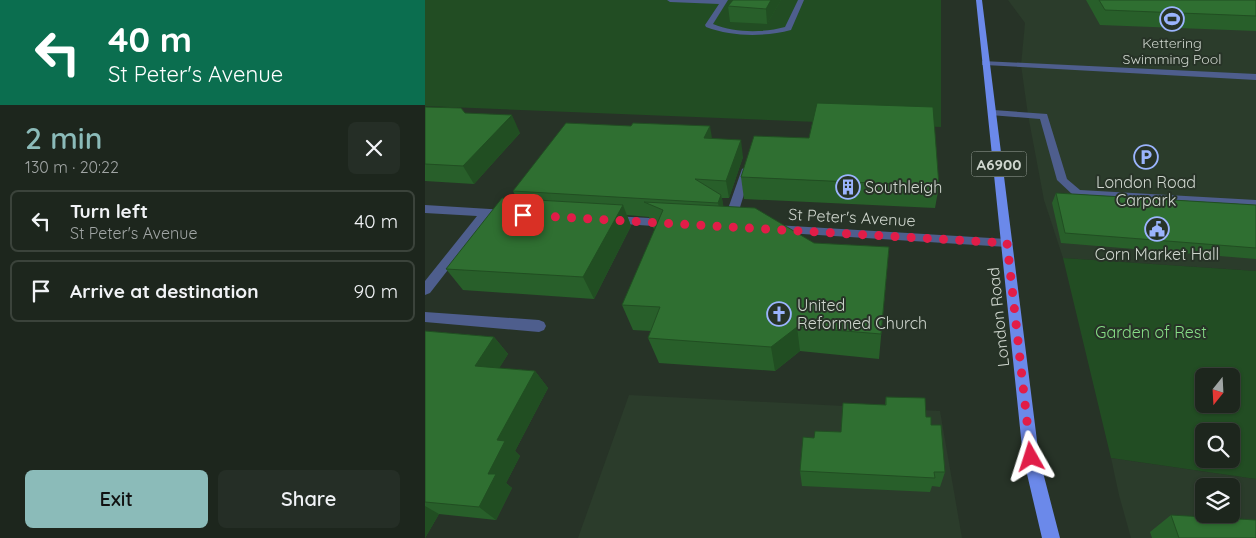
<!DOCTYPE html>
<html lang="en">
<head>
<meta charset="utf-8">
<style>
  :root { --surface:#1d261d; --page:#252e26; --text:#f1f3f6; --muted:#a0a5a4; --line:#3b433b; --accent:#8bbbb9 }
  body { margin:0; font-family:Quicksand,sans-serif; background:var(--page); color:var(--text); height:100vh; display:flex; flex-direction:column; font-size:19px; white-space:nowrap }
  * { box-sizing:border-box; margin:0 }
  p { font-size:16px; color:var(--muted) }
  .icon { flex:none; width:28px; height:28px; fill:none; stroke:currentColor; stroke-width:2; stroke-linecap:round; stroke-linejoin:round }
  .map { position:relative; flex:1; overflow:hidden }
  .side { display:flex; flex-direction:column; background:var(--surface); width:425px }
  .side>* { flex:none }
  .banner { background:#0b6e4f; color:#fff; overflow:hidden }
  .needle { width:32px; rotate:198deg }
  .fabs { position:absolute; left:770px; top:368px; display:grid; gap:10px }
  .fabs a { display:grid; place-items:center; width:45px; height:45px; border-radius:8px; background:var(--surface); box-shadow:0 1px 4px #0004,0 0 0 1px var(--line); font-size:25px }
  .pin { position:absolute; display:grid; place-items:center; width:42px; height:42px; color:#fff; margin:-21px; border-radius:10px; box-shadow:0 2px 8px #0006 }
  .me { position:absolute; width:55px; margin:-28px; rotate:354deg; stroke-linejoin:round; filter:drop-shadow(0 0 4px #0008) }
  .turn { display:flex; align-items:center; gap:18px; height:105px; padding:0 25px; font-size:22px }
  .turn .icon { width:65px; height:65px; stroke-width:2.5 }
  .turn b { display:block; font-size:35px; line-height:42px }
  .round { display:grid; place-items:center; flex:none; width:52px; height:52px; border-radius:8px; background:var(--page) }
  .overview { display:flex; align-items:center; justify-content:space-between; height:85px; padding:0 25px }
  h1 { font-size:30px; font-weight:600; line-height:38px; color:var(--accent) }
  .cta { display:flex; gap:10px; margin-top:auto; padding:10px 25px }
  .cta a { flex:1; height:58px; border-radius:8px; background:var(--accent); color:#111; font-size:20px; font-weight:600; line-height:58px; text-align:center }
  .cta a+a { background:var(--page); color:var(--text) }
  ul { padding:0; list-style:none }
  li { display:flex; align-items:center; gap:15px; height:62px; margin:0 10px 8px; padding:0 15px; border:2px solid var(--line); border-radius:8px }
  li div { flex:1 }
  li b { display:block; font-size:19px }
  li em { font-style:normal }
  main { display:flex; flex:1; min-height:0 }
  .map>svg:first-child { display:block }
  .built { fill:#2b3c2b; fill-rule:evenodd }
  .green { fill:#224d23; fill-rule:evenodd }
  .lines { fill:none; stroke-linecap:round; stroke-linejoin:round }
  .minor { fill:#4e5e8d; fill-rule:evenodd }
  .major { fill:#6b89ea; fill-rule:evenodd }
  .wall { fill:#285f2a }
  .shaded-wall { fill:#214e22 }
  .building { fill:#2f6f31; stroke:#214e22 }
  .route { stroke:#e11d48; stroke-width:9; stroke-dasharray:0 16.2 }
  .labels { text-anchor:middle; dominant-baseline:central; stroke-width:4; stroke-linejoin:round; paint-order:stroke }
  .far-poi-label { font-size:14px; fill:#cfd6ce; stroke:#273327 }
  .shield { fill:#273327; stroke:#9da59c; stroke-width:1 }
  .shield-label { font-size:15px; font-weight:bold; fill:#cfd6ce }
  .poi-label { font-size:16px; fill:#cfd6ce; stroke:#273327 }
  .street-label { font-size:16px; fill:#cfd6ce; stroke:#273327 }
  .park-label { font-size:16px; fill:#87dd86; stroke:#273327 }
</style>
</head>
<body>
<main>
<section class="side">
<div class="banner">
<div class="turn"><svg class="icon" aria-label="left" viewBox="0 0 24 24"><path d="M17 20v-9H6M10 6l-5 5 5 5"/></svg><div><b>40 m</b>St Peter's Avenue</div></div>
</div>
<div class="overview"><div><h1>2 min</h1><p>130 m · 20:22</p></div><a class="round"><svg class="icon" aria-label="close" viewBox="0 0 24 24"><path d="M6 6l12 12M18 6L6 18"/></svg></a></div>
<ul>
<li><svg class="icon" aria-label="left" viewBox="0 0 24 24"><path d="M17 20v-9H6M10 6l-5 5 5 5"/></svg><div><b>Turn left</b><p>St Peter's Avenue</p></div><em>40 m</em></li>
<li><svg class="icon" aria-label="arrive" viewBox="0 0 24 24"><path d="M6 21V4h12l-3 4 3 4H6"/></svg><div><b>Arrive at destination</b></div><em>90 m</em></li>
</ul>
<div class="cta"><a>Exit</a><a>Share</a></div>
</section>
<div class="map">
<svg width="831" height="538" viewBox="0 0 831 538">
  <rect width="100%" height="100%" fill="#273327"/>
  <!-- built -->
  <g class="built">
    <path d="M 583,0 L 831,0 L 831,271 L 638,258 L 619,200 L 603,115 L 596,65 L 600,23 Z"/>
    <path d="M 204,395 L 515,411 L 537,538 L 153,538 Z"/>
    <path d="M 686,458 L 831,479 L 831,538 L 706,538 L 694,495 ZM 779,486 L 806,486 L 806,514 L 779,514 Z"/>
  </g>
  <!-- green -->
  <g class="green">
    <path d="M 0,0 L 516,0 L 516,127 L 0,106 Z"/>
    <path d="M 638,258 L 831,271 L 831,479 L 686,458 ZM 779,376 L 806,376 L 806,404 L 779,404 ZM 779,431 L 806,431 L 806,459 L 779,459 Z"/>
  </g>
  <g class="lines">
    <!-- minor -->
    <g class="minor">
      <path d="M 242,0 L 303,0 L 288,24 C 310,33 338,33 360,27 L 373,0 L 379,0 L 366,30 C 339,37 308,37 281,27 L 280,25 L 294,4 L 245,2 Z"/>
      <path d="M 557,61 L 831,74 L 831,80 L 560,65 L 557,65 Z"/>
      <path d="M 568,110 L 622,114 L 642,179 L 655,190 L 831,200 L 831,208 L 648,195 L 632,180 L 615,119 L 565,115 L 565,111 Z"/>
      <path d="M 322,166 L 327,169 L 310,223 L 304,227 L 300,226 L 298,223 L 317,169 Z"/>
      <path d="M 0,205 L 81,210 L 87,214 L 81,218 L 64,217 L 5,293 L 0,295 L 0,281 L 52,216 L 0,213 Z"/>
      <path d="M 188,216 L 243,219 L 249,223 L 243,227 L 184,223 L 182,220 Z"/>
      <path d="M 350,225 L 582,239 L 588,243 L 582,247 L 346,232 L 344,229 Z"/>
      <path d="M 0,312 L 114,320 L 119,322 L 121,326 L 119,330 L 114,332 L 0,322 Z"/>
    </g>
    <!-- major -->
    <path class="major" d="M 551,0 L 557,0 L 614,457 L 635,538 L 617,538 L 598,457 Z"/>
  </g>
  <!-- wall -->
  <g class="wall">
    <path d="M 356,0 L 342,24 L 305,22 L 303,6 Z"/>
    <path d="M 661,0 L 831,0 L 831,31 L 675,25 Z"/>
    <path d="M 0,107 L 95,133 L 49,184 L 0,181 Z"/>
    <path d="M 287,138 L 318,157 L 304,198 L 297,198 L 298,207 L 389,243 L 464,247 L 454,359 L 375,351 L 350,371 L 234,363 L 223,338 L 226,331 L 208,330 L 197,305 L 230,229 L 228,228 L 224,217 L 202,215 L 206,226 L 169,299 L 38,290 L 21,269 L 92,199 L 88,191 Z"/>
    <path d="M 316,177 L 514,186 L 510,208 L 319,199 Z"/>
    <path d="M 631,193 L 831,205 L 831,259 L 636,243 L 627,203 Z"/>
    <path d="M 0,331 L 69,337 L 83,354 L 74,368 L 110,371 L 123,388 L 90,451 L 95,456 L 81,483 L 87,488 L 71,520 L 14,514 L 0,538 Z"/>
    <path d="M 461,397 L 501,417 L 506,425 L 520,472 L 515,487 L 507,486 L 505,492 L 377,486 L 375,471 L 389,438 L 416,432 L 460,405 Z"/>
    <path d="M 746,515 L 831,538 L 727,538 L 725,532 Z"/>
  </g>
  <!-- shaded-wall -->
  <g class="shaded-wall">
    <path d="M 346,0 L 356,0 L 342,24 L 341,9 Z"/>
    <path d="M 87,115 L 95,133 L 49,184 L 38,166 Z"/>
    <path d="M 285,126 L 288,144 L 279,138 Z"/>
    <path d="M 316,140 L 318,157 L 304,198 L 301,181 Z"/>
    <path d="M 296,195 L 300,213 L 297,221 L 293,203 Z"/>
    <path d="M 198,205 L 206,226 L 169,299 L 158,277 Z"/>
    <path d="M 372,327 L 375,351 L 350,371 L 346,347 Z"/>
    <path d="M 69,337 L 83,354 L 65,383 L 50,366 Z"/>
    <path d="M 110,371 L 123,388 L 90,451 L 95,456 L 81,483 L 87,488 L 71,520 L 54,507 L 72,440 Z"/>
    <path d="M 0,506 L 14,514 L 0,538 Z"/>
  </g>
  <!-- building -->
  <g class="building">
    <path d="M 308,0 L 346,0 L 341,9 L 303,6 Z"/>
    <path d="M 674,0 L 831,0 L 831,16 L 680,10 Z"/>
    <path d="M 392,103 L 508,107 L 514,186 L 316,177 L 329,136 L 384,138 Z"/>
    <path d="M 0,107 L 36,108 L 40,113 L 87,115 L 38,166 L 0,164 Z"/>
    <path d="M 141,123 L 206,126 L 208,123 L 285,126 L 279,138 L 316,140 L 301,181 L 270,179 L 296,195 L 293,203 L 88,191 Z"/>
    <path d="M 631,193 L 831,205 L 831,248 L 640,233 Z"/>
    <path d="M 77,198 L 198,205 L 158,277 L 21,269 Z"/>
    <path d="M 219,202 L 330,208 L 389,243 L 464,247 L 456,334 L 372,327 L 346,347 L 223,338 L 235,307 L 197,305 L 238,210 Z"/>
    <path d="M 0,331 L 69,337 L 50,366 L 110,371 L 72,440 L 80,441 L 63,474 L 71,474 L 54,507 L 0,502 Z"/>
    <path d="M 461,397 L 500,398 L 501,417 L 506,417 L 506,425 L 516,425 L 520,472 L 509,472 L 510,478 L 375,471 L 378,437 L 389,438 L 390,431 L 416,432 L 418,403 L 461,405 Z"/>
    <path d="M 746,515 L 831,520 L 831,538 L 754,538 Z"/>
  </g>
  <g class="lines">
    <!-- route -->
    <path class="route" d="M 98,215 L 582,243 L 606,457"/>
  </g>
  <!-- icons -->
  <defs>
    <g id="stadium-ring" transform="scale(1.25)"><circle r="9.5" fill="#273327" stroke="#9bb4fd" stroke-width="1.5"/><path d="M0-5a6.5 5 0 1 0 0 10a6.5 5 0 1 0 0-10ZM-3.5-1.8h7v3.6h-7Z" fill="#9bb4fd"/></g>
    <g id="parking-ring" transform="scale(1.25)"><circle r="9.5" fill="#273327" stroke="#9bb4fd" stroke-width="1.5"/><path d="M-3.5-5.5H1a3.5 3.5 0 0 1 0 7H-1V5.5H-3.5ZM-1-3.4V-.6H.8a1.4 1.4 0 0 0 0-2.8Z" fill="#9bb4fd"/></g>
    <g id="building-ring" transform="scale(1.25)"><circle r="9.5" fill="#273327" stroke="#9bb4fd" stroke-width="1.5"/><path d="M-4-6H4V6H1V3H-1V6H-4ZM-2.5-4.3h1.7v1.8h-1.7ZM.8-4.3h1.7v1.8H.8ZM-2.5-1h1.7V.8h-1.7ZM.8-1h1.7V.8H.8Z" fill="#9bb4fd"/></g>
    <g id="civic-ring" transform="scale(1.25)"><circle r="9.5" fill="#273327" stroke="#9bb4fd" stroke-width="1.5"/><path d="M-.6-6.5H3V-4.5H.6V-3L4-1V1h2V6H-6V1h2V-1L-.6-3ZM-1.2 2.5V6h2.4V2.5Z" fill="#9bb4fd"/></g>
    <g id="church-ring" transform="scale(1.25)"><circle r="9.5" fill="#273327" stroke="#9bb4fd" stroke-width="1.5"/><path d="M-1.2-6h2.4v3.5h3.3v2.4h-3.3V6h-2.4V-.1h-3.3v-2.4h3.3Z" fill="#9bb4fd"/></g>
  </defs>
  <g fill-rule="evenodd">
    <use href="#stadium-ring" x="747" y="19"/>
    <use href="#parking-ring" x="721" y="157"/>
    <use href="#building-ring" x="423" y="187"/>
    <use href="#civic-ring" x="732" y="229"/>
    <use href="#church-ring" x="354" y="314"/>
  </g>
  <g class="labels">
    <!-- far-poi labels -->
    <g class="far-poi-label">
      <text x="747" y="43">Kettering<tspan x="747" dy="16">Swimming Pool</tspan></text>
    </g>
    <!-- shield labels -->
    <rect class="shield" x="546.5" y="151.5" width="55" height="25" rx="4"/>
    <g class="shield-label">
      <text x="574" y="164">A6900</text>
    </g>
    <!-- poi labels -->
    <g class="poi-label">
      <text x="721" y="182">London Road<tspan x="721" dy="18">Carpark</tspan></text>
      <text x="440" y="187" text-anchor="start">Southleigh</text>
      <text x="732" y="254">Corn Market Hall</text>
      <text x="372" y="305" text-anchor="start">United<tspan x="372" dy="18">Reformed Church</tspan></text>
    </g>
    <!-- street labels -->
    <g class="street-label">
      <text transform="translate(427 217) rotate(3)">St Peter's Avenue</text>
      <text transform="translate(573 317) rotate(-96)">London Road</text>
    </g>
    <!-- park labels -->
    <g class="park-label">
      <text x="726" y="332">Garden of Rest</text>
    </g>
  </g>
</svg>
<div class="fabs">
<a><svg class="needle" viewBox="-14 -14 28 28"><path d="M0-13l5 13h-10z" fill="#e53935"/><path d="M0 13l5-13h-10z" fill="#a0a5a4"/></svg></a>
<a><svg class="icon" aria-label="search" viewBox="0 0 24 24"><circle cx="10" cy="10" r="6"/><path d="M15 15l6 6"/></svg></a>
<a><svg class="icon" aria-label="layers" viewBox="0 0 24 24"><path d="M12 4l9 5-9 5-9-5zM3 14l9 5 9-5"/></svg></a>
</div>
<div class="pin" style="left:98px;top:215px;background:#d93025"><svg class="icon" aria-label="arrive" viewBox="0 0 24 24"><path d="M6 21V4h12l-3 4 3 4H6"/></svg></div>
<svg class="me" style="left:606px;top:457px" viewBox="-20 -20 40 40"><path d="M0-17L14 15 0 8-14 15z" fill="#e11d48" stroke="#fff" stroke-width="4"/></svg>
</div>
</main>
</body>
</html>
